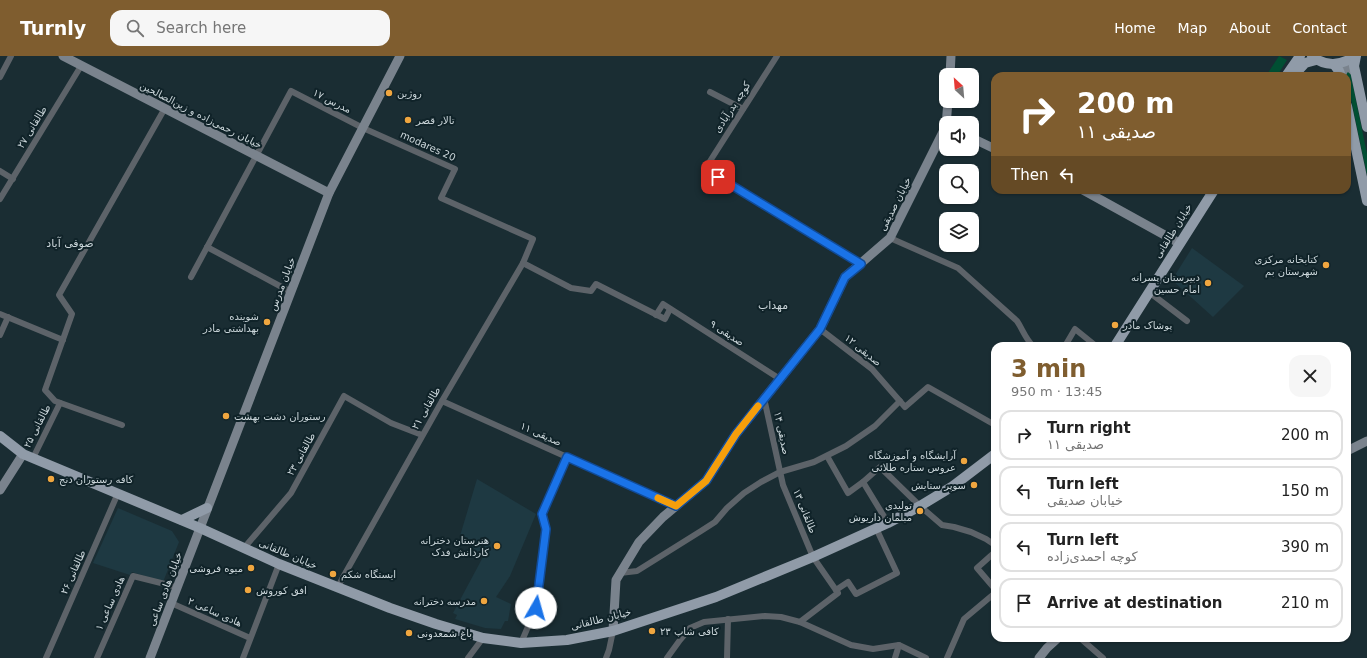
<!DOCTYPE html>
<html lang="en">
<head>
<meta charset="utf-8">
<style>
  :root { --surface:#fff; --page:#f6f6f6; --text:#222; --muted:#767676; --line:#e0e0e0; --accent:#7f5d2f }
  body { margin:0; font-family:"DejaVu Sans",Vazirmatn,sans-serif; background:var(--page); color:var(--text); height:100vh; display:flex; flex-direction:column; font-size:15px; white-space:nowrap }
  * { box-sizing:border-box; margin:0 }
  p { font-size:13px; color:var(--muted) }
  .icon { flex:none; width:22px; height:22px; fill:none; stroke:currentColor; stroke-width:2; stroke-linecap:round; stroke-linejoin:round }
  .map { position:relative; flex:1; overflow:hidden }
  .side { position:absolute; left:991px; top:286px; width:360px; height:300px; display:flex; flex-direction:column; background:var(--surface); border-radius:12px; box-shadow:0 1px 3px #0004 }
  .side>* { flex:none }
  .banner { position:absolute; left:991px; top:16px; width:360px; height:122px; border-radius:12px; box-shadow:0 1px 3px #0004; background:#7f5d2f; color:#fff; overflow:hidden }
  .needle { width:26px; rotate:334deg }
  .fabs { position:absolute; left:939px; top:12px; display:grid; gap:8px }
  .fabs a { display:grid; place-items:center; width:40px; height:40px; border-radius:8px; background:var(--surface); box-shadow:0 1px 3px #0004; font-size:20px }
  .pin { position:absolute; display:grid; place-items:center; width:34px; height:34px; color:#fff; margin:-17px; border-radius:8px; box-shadow:0 2px 6px #0006 }
  .me { position:absolute; width:44px; margin:-22px; rotate:7deg; stroke-linejoin:round; filter:drop-shadow(0 0 3px #0008) }
  .turn { display:flex; align-items:center; gap:14px; height:84px; padding:0 20px; font-size:18px }
  .turn .icon { width:52px; height:52px; stroke-width:2.5 }
  .turn b { display:block; font-size:28px; line-height:34px }
  .then { display:flex; align-items:center; height:38px; padding:0 20px; background:#0003; gap:8px; font-size:15px }
  .round { display:grid; place-items:center; flex:none; width:42px; height:42px; border-radius:12px; background:var(--page) }
  .overview { display:flex; align-items:center; justify-content:space-between; height:68px; padding:0 20px }
  h1 { font-size:24px; font-weight:700; line-height:30px; color:var(--accent) }
  ul { padding:0; list-style:none }
  li { display:flex; align-items:center; gap:12px; height:50px; margin:0 8px 6px; padding:0 12px; border:2px solid var(--line); border-radius:12px }
  li div { flex:1 }
  li b { display:block; font-size:15px }
  li em { font-style:normal }
  header { display:flex; align-items:center; gap:24px; box-sizing:border-box; height:56px; padding:0 20px; background:var(--accent); color:#fff }
  header strong { font-size:19px }
  nav { display:flex; gap:22px; margin-inline-start:auto; font-size:14px }
  .search { width:280px; height:36px; background:var(--page); display:flex; align-items:center; gap:10px; box-sizing:border-box; padding:0 14px; border-radius:12px; color:var(--muted); font-size:15px }
  .map>svg:first-child { display:block }
  .built { fill:#1e3942 }
  .green { fill:#014f33 }
  .lines { fill:none; stroke-linecap:round; stroke-linejoin:round }
  .street { stroke:#5d6369; stroke-width:6 }
  .secondary { stroke:#7a838d; stroke-width:9 }
  .primary { stroke:#909ba8; stroke-width:10 }
  .route-casing { stroke:#114b97; stroke-width:10 }
  .route { stroke:#1a73e8; stroke-width:7 }
  .slow { stroke:#f59e0b; stroke-width:7 }
  .poi-dot { fill:#f0a63f; stroke:#102329; stroke-width:1.5 }
  .labels { text-anchor:middle; dominant-baseline:central; stroke-width:4; stroke-linejoin:round; paint-order:stroke }
  .poi-label { font-size:10px; fill:#cbd6da; stroke:#102329; text-anchor:start }
  .street-label { font-size:10px; fill:#cbd6da; stroke:#102329 }
  .neighbourhood-label { font-size:11px; fill:#cbd6da; stroke:#102329 }
</style>
</head>
<body>
<header>
<strong>Turnly</strong>
<div class="search"><svg class="icon" aria-label="search" viewBox="0 0 24 24"><circle cx="10" cy="10" r="6"/><path d="M15 15l6 6"/></svg>Search here</div>
<nav><a>Home</a><a>Map</a><a>About</a><a>Contact</a></nav>
</header>
<div class="map">
<svg width="1367" height="602" viewBox="0 0 1367 602">
  <rect width="100%" height="100%" fill="#1a2d33"/>
  <!-- built -->
  <g class="built">
    <path d="M 1192,192 L 1244,230 L 1213,261 L 1172,224 Z"/>
    <path d="M 477,423 L 536,458 L 510,520 L 496,541 L 511,548 L 508,565 L 505,565 L 501,573 L 485,572 L 455,563 L 457,559 L 453,557 L 483,501 L 460,480 Z"/>
    <path d="M 118,452 L 172,475 L 179,486 L 163,526 L 132,516 L 130,519 L 93,507 Z"/>
  </g>
  <!-- green -->
  <g class="green">
    <path d="M 1279,0 L 1287,4 L 1277,20 L 1266,20 Z"/>
    <path d="M 1345,15 L 1350,15 L 1367,98 L 1367,119 Z"/>
  </g>
  <g class="lines">
    <!-- street -->
    <g class="street">
      <path d="M 777,0 L 705,113 L 861,207"/>
      <path d="M 0,21 L 11,0"/>
      <path d="M 710,36 L 743,53"/>
      <path d="M 0,115 L 13,123"/>
      <path d="M 0,143 L 81,10"/>
      <path d="M 890,182 L 958,212 L 1017,265 C 1023,274 1025,282 1033,290"/>
      <path d="M 207,191 L 291,236"/>
      <path d="M 523,207 L 571,232 L 591,235 L 596,228 L 665,263 L 670,253"/>
      <path d="M 191,221 L 291,35 L 363,72 L 455,113 L 441,142 L 533,183 L 523,207 L 442,345 L 342,523 L 338,531"/>
      <path d="M 1149,236 L 1187,265"/>
      <path d="M 0,258 L 63,284"/>
      <path d="M 656,259 L 663,248 L 780,323"/>
      <path d="M 820,273 L 872,313 L 905,351 L 928,331 L 995,369"/>
      <path d="M 0,279 L 8,261"/>
      <path d="M 1065,290 L 1075,273 L 1096,290"/>
      <path d="M 764,342 L 783,429 L 813,501 L 838,537 L 800,566"/>
      <path d="M 442,345 L 676,450"/>
      <path d="M 122,369 L 55,345 L 45,334 L 72,258 L 59,239 L 165,52"/>
      <path d="M 827,400 L 848,437 L 863,426 L 880,411 L 920,450 L 942,469 L 954,471 L 971,476 L 986,483 L 995,489"/>
      <path d="M 33,402 L 60,347"/>
      <path d="M 863,426 L 888,467"/>
      <path d="M 244,492 L 291,437 L 344,340 L 391,367 L 422,379"/>
      <path d="M 995,496 L 977,512 L 995,533"/>
      <path d="M 620,517 L 637,515 L 701,475 L 715,466 L 727,452 L 744,437 L 761,426 L 780,416 L 814,406 L 846,390 L 875,370 L 900,345"/>
      <path d="M 836,534 L 848,526 L 856,538 L 897,517 L 876,472"/>
      <path d="M 171,547 L 250,582"/>
      <path d="M 1080,582 L 1103,602"/>
      <path d="M 521,587 L 536,552 L 545,473 L 542,458 L 567,401"/>
      <path d="M 46,602 L 118,437"/>
      <path d="M 97,602 L 133,520 L 177,531"/>
      <path d="M 243,602 L 279,508"/>
      <path d="M 468,602 L 483,582"/>
      <path d="M 606,602 L 609,594 L 613,575"/>
      <path d="M 667,602 L 680,584 L 690,572 L 704,566 L 765,560 L 781,561 L 800,566 L 851,589 L 873,593 L 899,589 L 926,602"/>
      <path d="M 727,602 L 728,563"/>
      <path d="M 895,602 L 899,589"/>
      <path d="M 947,602 L 964,563 L 995,537"/>
    </g>
    <!-- secondary -->
    <g class="secondary">
      <path d="M 63,0 L 329,137"/>
      <path d="M 950,19 L 951,0"/>
      <path d="M 1341,20 L 1344,13 L 1349,11 L 1355,16"/>
      <path d="M 972,82 L 995,93"/>
      <path d="M 1083,134 L 1179,187"/>
      <path d="M 1347,395 L 1367,385"/>
      <path d="M 0,434 L 23,398"/>
      <path d="M 613,575 L 616,524 L 639,486 L 663,461 L 706,425 L 736,378 L 820,273 L 845,221 L 890,182 L 946,70 L 948,45"/>
      <path d="M 150,602 L 329,137 L 400,0"/>
      <path d="M 1039,602 L 1047,592 L 1058,582"/>
    </g>
    <!-- primary -->
    <g class="primary">
      <path d="M 1312,0 C 1325,11 1341,10 1355,0"/>
      <path d="M 1356,0 L 1354,10 L 1367,71"/>
      <path d="M 1334,8 L 1339,15 L 1341,20"/>
      <path d="M 1286,20 L 1300,0"/>
      <path d="M 1293,20 L 1305,7 L 1316,4"/>
      <path d="M 1347,50 L 1367,145"/>
      <path d="M 1115,290 L 1214,134"/>
      <path d="M 0,380 L 23,398 L 200,472 L 279,508 L 390,552 L 436,568 L 483,582 L 521,587 L 567,584 L 613,575 L 716,541 L 813,501 L 888,467 L 920,450 L 953,430 L 995,398"/>
      <path d="M 182,464 L 207,452"/>
    </g>
  </g>
  <g class="lines">
    <!-- route casing -->
    <g class="route-casing">
      <path id="route" d="M 536,552 L 546,473 L 542,458 L 567,401 L 676,450 L 706,425 L 736,378 L 820,273 L 845,221 L 861,208 L 718,121"/>
    </g>
    <!-- route -->
    <use href="#route" class="route"/>
    <!-- slow -->
    <path class="slow" d="M 658,442 L 676,450 L 706,425 L 736,378 L 758,350"/>
  </g>
  <!-- markers -->
  <g class="poi-dot">
    <circle cx="389" cy="37" r="4"/>
    <circle cx="408" cy="64" r="4"/>
    <circle cx="1326" cy="209" r="4"/>
    <circle cx="1208" cy="227" r="4"/>
    <circle cx="267" cy="266" r="4"/>
    <circle cx="1115" cy="269" r="4"/>
    <circle cx="226" cy="360" r="4"/>
    <circle cx="964" cy="405" r="4"/>
    <circle cx="51" cy="423" r="4"/>
    <circle cx="974" cy="429" r="4"/>
    <circle cx="920" cy="455" r="4"/>
    <circle cx="497" cy="490" r="4"/>
    <circle cx="251" cy="512" r="4"/>
    <circle cx="333" cy="518" r="4"/>
    <circle cx="248" cy="534" r="4"/>
    <circle cx="484" cy="545" r="4"/>
    <circle cx="652" cy="575" r="4"/>
    <circle cx="409" cy="577" r="4"/>
  </g>
  <g class="labels">
    <!-- poi labels -->
    <g class="poi-label">
      <text x="397" y="37">روژین</text>
      <text x="416" y="64">تالار قصر</text>
      <text x="1318" y="203" text-anchor="end">کتابخانه مرکزی<tspan x="1318" dy="12">شهرستان بم</tspan></text>
      <text x="1200" y="221" text-anchor="end">دبیرستان پسرانه<tspan x="1200" dy="12">امام حسین</tspan></text>
      <text x="259" y="260" text-anchor="end">شوینده<tspan x="259" dy="12">بهداشتی مادر</tspan></text>
      <text x="1123" y="269">پوشاک مادر</text>
      <text x="234" y="360">رستوران دشت بهشت</text>
      <text x="956" y="399" text-anchor="end">آرایشگاه و آموزشگاه<tspan x="956" dy="12">عروس ستاره طلائی</tspan></text>
      <text x="59" y="423">کافه رستوران دنج</text>
      <text x="966" y="429" text-anchor="end">سوپر ستایش</text>
      <text x="912" y="449" text-anchor="end">تولیدی<tspan x="912" dy="12">مبلمان داریوش</tspan></text>
      <text x="489" y="484" text-anchor="end">هنرستان دخترانه<tspan x="489" dy="12">کاردانش فدک</tspan></text>
      <text x="243" y="512" text-anchor="end">میوه فروشی</text>
      <text x="341" y="518">ایستگاه شکم</text>
      <text x="256" y="534">افق کوروش</text>
      <text x="476" y="545" text-anchor="end">مدرسه دخترانه</text>
      <text x="660" y="575">کافی شاپ ۲۳</text>
      <text x="417" y="577">باغ شمعدونی</text>
    </g>
    <!-- street labels -->
    <g class="street-label">
      <text transform="translate(332 45) rotate(27)">مدرس ۱۷</text>
      <text transform="translate(732 51) rotate(-57)">کوچه بدرآبادی</text>
      <text transform="translate(201 59) rotate(27)">خیابان رحمی‌زاده و زین‌الصالحین</text>
      <text transform="translate(32 71) rotate(-59)">طالقانی ۲۷</text>
      <text transform="translate(428 90) rotate(24)">modares 20</text>
      <text transform="translate(895 148) rotate(-63)">خیابان صدیقی</text>
      <text transform="translate(1173 175) rotate(-58)">خیابان طالقانی</text>
      <text transform="translate(282 228) rotate(-69)">خیابان مدرس</text>
      <text transform="translate(727 277) rotate(33)">صدیقی ۹</text>
      <text transform="translate(863 294) rotate(39)">صدیقی ۱۲</text>
      <text transform="translate(426 352) rotate(-60)">طالقانی ۲۱</text>
      <text transform="translate(37 370) rotate(-63)">طالقانی ۲۵</text>
      <text transform="translate(782 377) rotate(78)">صدیقی ۱۴</text>
      <text transform="translate(541 378) rotate(24)">صدیقی ۱۱</text>
      <text transform="translate(301 398) rotate(-61)">طالقانی ۲۳</text>
      <text transform="translate(805 455) rotate(68)">طالقانی ۱۳</text>
      <text transform="translate(288 498) rotate(23)">خیابان طالقانی</text>
      <text transform="translate(73 516) rotate(-66)">طالقانی ۲۶</text>
      <text transform="translate(165 533) rotate(-69)">خیابان هادی ساعی</text>
      <text transform="translate(110 547) rotate(-66)">هادی ساعی ۱</text>
      <text transform="translate(215 556) rotate(24)">هادی ساعی ۲</text>
      <text transform="translate(601 563) rotate(-14)">خیابان طالقانی</text>
    </g>
    <!-- neighbourhood labels -->
    <g class="neighbourhood-label">
      <text x="70" y="187">صوفی آباد</text>
      <text x="773" y="249">مهداب</text>
    </g>
  </g>
</svg>
<div class="fabs">
<a><svg class="needle" viewBox="-14 -14 28 28"><path d="M0-13l5 13h-10z" fill="#e53935"/><path d="M0 13l5-13h-10z" fill="#767676"/></svg></a>
<a><svg class="icon" aria-label="sound" viewBox="0 0 24 24"><path d="M4 9h4l5-4v14l-5-4H4zM17 9q2 3 0 6"/></svg></a>
<a><svg class="icon" aria-label="search" viewBox="0 0 24 24"><circle cx="10" cy="10" r="6"/><path d="M15 15l6 6"/></svg></a>
<a><svg class="icon" aria-label="layers" viewBox="0 0 24 24"><path d="M12 4l9 5-9 5-9-5zM3 14l9 5 9-5"/></svg></a>
</div>
<div class="pin" style="left:718px;top:121px;background:#d93025"><svg class="icon" aria-label="arrive" viewBox="0 0 24 24"><path d="M6 21V4h12l-3 4 3 4H6"/></svg></div>
<svg class="me" style="left:536px;top:552px" viewBox="-20 -20 40 40"><circle r="19" fill="#fff"/><path d="M0-13L10 11 0 6-10 11z" fill="#1a73e8"/></svg>
<div class="banner">
<div class="turn"><svg class="icon" aria-label="right" viewBox="0 0 24 24"><path d="M7 20v-9h11M14 6l5 5-5 5"/></svg><div><b>200 m</b>صدیقی ۱۱</div></div>
<div class="then">Then<svg class="icon" aria-label="left" viewBox="0 0 24 24"><path d="M17 20v-9H6M10 6l-5 5 5 5"/></svg></div>
</div>
<section class="side">
<div class="overview"><div><h1>3 min</h1><p>950 m · 13:45</p></div><a class="round"><svg class="icon" aria-label="close" viewBox="0 0 24 24"><path d="M6 6l12 12M18 6L6 18"/></svg></a></div>
<ul>
<li><svg class="icon" aria-label="right" viewBox="0 0 24 24"><path d="M7 20v-9h11M14 6l5 5-5 5"/></svg><div><b>Turn right</b><p>صدیقی ۱۱</p></div><em>200 m</em></li>
<li><svg class="icon" aria-label="left" viewBox="0 0 24 24"><path d="M17 20v-9H6M10 6l-5 5 5 5"/></svg><div><b>Turn left</b><p>خیابان صدیقی</p></div><em>150 m</em></li>
<li><svg class="icon" aria-label="left" viewBox="0 0 24 24"><path d="M17 20v-9H6M10 6l-5 5 5 5"/></svg><div><b>Turn left</b><p>کوچه احمدی‌زاده</p></div><em>390 m</em></li>
<li><svg class="icon" aria-label="arrive" viewBox="0 0 24 24"><path d="M6 21V4h12l-3 4 3 4H6"/></svg><div><b>Arrive at destination</b></div><em>210 m</em></li>
</ul>
</section>
</div>
</body>
</html>
